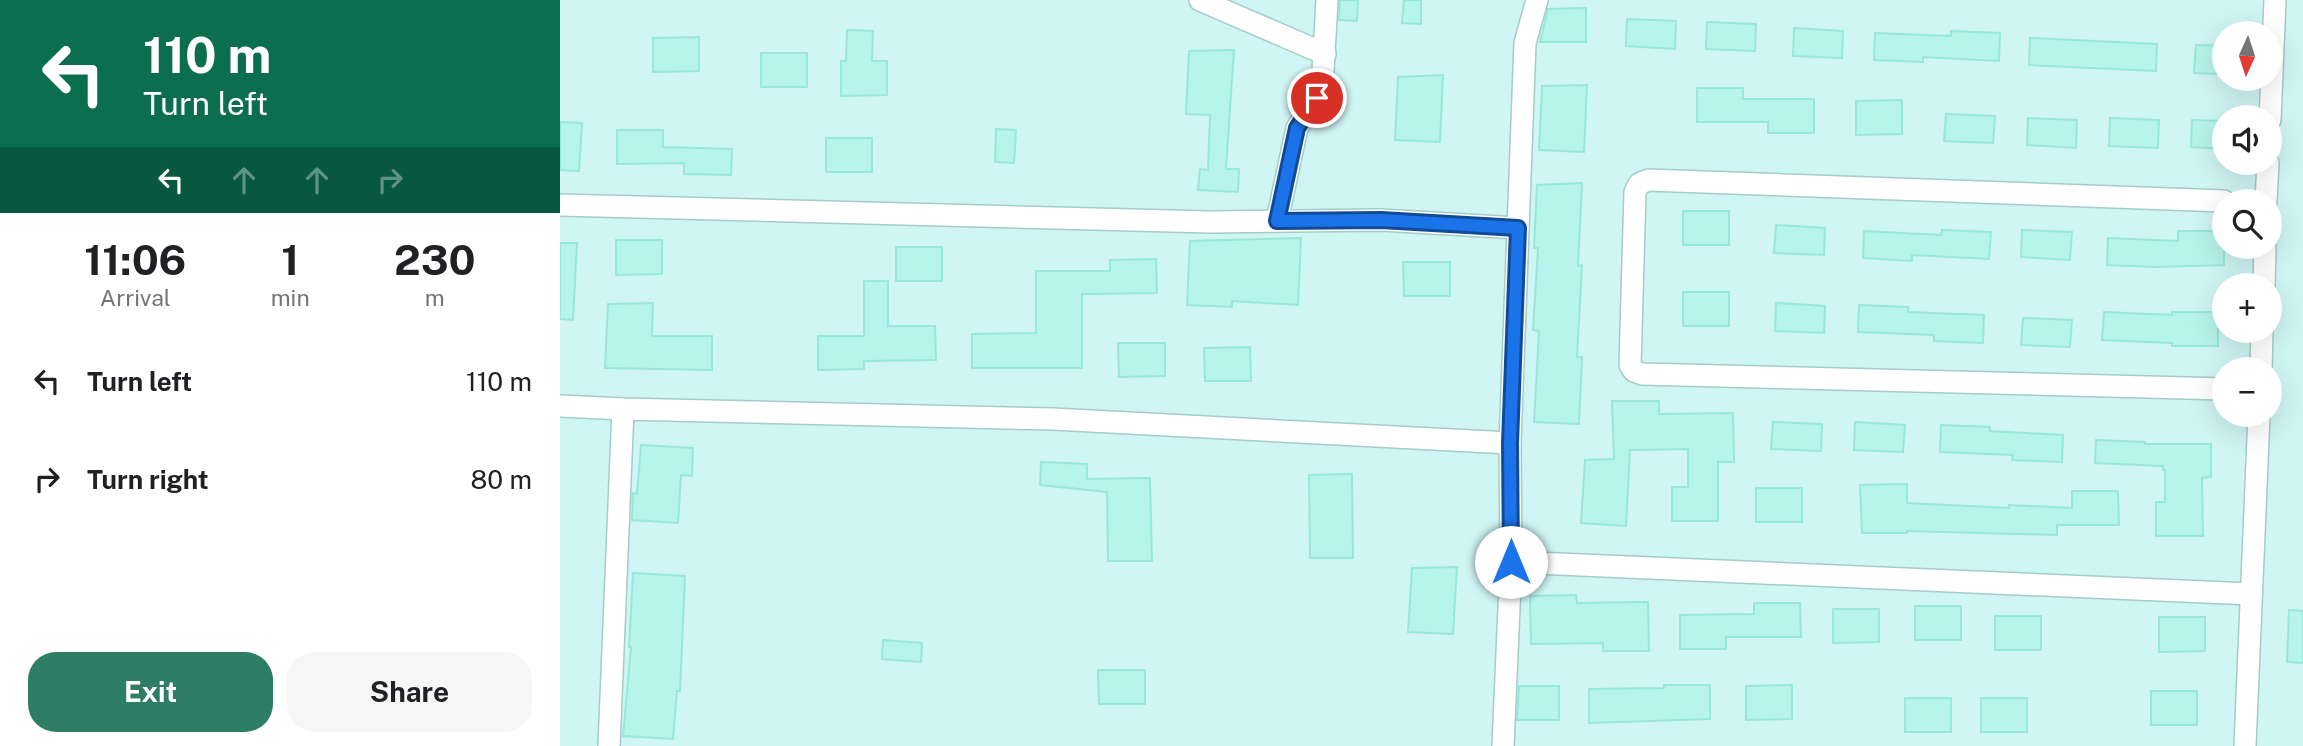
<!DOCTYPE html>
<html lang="en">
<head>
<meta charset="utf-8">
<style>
  :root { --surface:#fff; --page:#f6f6f6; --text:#202124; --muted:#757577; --accent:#2e7d65 }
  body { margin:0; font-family:"Public Sans",sans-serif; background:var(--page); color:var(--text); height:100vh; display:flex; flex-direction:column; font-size:26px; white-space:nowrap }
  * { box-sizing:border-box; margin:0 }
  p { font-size:23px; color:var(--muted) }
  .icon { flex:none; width:38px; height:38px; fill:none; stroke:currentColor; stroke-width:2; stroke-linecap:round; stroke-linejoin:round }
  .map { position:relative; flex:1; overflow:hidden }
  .sheet { display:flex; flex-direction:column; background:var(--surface); width:560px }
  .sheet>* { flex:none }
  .guide { background:#0b6e4f; color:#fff; overflow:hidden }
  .needle { width:46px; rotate:183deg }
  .buttons { position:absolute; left:1652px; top:21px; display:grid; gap:14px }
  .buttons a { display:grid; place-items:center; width:70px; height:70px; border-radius:50%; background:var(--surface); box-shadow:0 7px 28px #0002; font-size:35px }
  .pin { position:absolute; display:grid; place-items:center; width:60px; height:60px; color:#fff; margin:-30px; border:4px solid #fff; border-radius:50%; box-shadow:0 2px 7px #0007 }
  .me { position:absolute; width:77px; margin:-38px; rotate:0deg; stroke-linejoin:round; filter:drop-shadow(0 0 5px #0008) }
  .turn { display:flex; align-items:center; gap:24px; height:147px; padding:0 28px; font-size:32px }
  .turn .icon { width:91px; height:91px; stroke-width:2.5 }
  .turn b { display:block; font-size:49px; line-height:60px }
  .lanes { display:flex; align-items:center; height:66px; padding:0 28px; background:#0003; justify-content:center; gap:35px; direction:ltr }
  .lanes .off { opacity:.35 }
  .eta { display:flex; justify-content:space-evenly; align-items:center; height:119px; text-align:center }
  .eta b { font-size:42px; font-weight:700; line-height:49px }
  .button { display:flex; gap:14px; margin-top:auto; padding:14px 28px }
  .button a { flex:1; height:80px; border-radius:28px; background:var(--accent); color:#fff; font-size:28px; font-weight:700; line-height:80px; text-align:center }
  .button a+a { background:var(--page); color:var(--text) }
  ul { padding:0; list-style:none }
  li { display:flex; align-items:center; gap:21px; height:98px; padding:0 28px }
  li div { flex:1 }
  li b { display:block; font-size:26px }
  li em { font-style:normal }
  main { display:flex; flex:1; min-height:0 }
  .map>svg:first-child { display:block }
  .residential { fill:#cff5f4; fill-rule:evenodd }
  .building { fill:#b7f4eb; stroke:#97e7da; stroke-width:2 }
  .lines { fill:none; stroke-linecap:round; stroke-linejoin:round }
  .street-casing { stroke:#a5ccc8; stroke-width:24 }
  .street { stroke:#fff; stroke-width:21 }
  .route-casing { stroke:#114b97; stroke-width:18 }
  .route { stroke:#1a73e8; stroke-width:12 }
</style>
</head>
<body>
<main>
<section class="sheet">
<div class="guide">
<div class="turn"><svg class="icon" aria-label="left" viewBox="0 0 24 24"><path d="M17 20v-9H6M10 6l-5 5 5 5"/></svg><div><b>110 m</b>Turn left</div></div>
<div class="lanes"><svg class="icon" aria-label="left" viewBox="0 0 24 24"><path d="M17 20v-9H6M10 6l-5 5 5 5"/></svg><svg class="icon off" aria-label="ahead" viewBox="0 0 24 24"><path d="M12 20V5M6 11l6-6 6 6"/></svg><svg class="icon off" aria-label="ahead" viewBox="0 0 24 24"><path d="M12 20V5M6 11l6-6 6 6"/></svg><svg class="icon off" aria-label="right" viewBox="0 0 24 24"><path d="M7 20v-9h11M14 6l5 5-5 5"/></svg></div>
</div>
<div class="eta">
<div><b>11:06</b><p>Arrival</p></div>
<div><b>1</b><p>min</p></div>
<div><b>230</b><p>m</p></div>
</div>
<ul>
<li><svg class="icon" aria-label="left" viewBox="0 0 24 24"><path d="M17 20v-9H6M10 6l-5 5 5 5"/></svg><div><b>Turn left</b></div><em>110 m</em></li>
<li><svg class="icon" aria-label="right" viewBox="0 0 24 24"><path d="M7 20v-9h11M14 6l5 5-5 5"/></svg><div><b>Turn right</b></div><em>80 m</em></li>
</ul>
<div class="button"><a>Exit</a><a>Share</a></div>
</section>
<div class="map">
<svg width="1743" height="746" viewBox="0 0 1743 746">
  <rect width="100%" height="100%" fill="#e1fcfd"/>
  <!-- residential -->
  <path class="residential" d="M 0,0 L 1743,0 L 1743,746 L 0,746 ZM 1664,33 L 1710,33 L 1710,79 L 1664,79 ZM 1664,117 L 1710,117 L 1710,163 L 1664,163 ZM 1664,201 L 1710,201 L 1710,247 L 1664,247 ZM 1664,285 L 1710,285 L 1710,331 L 1664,331 ZM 1664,369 L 1710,369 L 1710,415 L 1664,415 Z"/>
  <!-- building -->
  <g class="building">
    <path d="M 780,0 L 798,0 L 797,21 L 779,20 Z"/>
    <path d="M 844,0 L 861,0 L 861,24 L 842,23 Z"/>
    <path d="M 1026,8 L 1026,42 L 980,42 L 988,9 Z"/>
    <path d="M 1067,19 L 1116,21 L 1115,49 L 1066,46 Z"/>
    <path d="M 1147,22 L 1196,24 L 1195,51 L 1146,49 Z"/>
    <path d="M 1234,28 L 1283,31 L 1282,58 L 1233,56 Z"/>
    <path d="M 287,30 L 313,31 L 312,61 L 327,61 L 327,95 L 281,96 L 281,61 L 286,61 Z"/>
    <path d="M 1391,31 L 1440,33 L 1439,61 L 1363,57 L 1363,62 L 1314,60 L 1315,33 L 1391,36 Z"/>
    <path d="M 139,37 L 139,71 L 93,72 L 93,38 Z"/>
    <path d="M 1470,38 L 1597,44 L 1596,71 L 1469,65 Z"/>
    <path d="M 1636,45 L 1664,46 L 1664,74 L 1634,73 Z"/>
    <path d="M 674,50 L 666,169 L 679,169 L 678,192 L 638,190 L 640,169 L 648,170 L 650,115 L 626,114 L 629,51 Z"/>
    <rect x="201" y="53" width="46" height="34"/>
    <path d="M 883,75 L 880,142 L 835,140 L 838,77 Z"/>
    <path d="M 1027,85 L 1024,152 L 979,150 L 982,86 Z"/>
    <path d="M 1137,88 L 1183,88 L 1183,99 L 1254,99 L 1254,133 L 1208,133 L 1208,122 L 1137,122 Z"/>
    <path d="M 1342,100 L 1342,134 L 1296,135 L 1296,101 Z"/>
    <path d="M 1386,114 L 1435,116 L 1433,143 L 1384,141 Z"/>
    <path d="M 1468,118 L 1517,120 L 1516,148 L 1467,145 Z"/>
    <path d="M 1550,118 L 1599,120 L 1598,148 L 1549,146 Z"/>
    <path d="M 1632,120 L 1664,121 L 1664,149 L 1631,147 Z"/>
    <path d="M 0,122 L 22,123 L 19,171 L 0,170 Z"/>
    <path d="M 436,129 L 456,130 L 454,163 L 435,162 Z"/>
    <path d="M 57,130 L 103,130 L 103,147 L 172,149 L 171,175 L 124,174 L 124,163 L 57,164 Z"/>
    <rect x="266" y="138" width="46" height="34"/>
    <path d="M 1022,183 L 1018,266 L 1022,265 L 1017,357 L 1022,357 L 1019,424 L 974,422 L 979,331 L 973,330 L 978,248 L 974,248 L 977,185 Z"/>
    <rect x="1123" y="211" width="46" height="34"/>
    <path d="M 1216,225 L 1265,228 L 1264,255 L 1214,253 Z"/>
    <path d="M 1382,230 L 1431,232 L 1429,259 L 1352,255 L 1352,261 L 1303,258 L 1304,231 L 1381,235 Z"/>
    <path d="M 1462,230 L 1512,232 L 1510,260 L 1461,257 Z"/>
    <path d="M 1618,231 L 1664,231 L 1664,265 L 1596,267 L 1547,265 L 1548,238 L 1618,241 Z"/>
    <path d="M 741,238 L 738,305 L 672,301 L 672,307 L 627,305 L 630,241 Z"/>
    <path d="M 56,240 L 102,240 L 102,274 L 56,275 Z"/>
    <path d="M 0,243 L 17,243 L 13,320 L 0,319 Z"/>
    <rect x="336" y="247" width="46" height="34"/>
    <path d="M 596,259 L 597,293 L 522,294 L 522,368 L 412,368 L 412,334 L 476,333 L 476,271 L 550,271 L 550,260 Z"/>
    <path d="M 843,262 L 890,262 L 890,296 L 844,296 Z"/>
    <path d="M 304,281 L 328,281 L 328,326 L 375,326 L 376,360 L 304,361 L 304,369 L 258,370 L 258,336 L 304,336 Z"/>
    <rect x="1123" y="292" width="46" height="34"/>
    <path d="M 93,303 L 92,336 L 152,336 L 152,370 L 45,368 L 48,304 Z"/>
    <path d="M 1216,303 L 1265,306 L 1264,333 L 1215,331 Z"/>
    <path d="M 1299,305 L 1348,307 L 1348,312 L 1424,315 L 1423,343 L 1374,341 L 1374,335 L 1298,332 Z"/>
    <path d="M 1544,312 L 1612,315 L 1612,312 L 1658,312 L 1658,346 L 1612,346 L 1612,343 L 1542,340 Z"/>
    <path d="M 1463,318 L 1512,320 L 1510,347 L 1461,345 Z"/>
    <path d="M 558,343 L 605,343 L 605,376 L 559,377 Z"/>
    <path d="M 690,347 L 691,381 L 645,381 L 644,348 Z"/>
    <path d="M 1052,401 L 1099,401 L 1099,414 L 1173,413 L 1174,462 L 1158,462 L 1158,521 L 1112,521 L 1112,487 L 1128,487 L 1128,449 L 1070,450 L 1066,526 L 1021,523 L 1025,460 L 1054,459 Z"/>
    <path d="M 1213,422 L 1262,424 L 1261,451 L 1211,449 Z"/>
    <path d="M 1295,422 L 1345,425 L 1343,452 L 1294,450 Z"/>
    <path d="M 1381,425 L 1430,427 L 1430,431 L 1503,435 L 1502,462 L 1452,460 L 1453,455 L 1380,452 Z"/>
    <path d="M 1536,440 L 1585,442 L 1585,444 L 1651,444 L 1651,477 L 1642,478 L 1643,536 L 1596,536 L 1596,502 L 1605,502 L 1605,470 L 1603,470 L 1603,466 L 1535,463 Z"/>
    <path d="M 81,445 L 133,448 L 132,476 L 121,475 L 118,523 L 72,520 L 73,493 L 77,494 Z"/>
    <path d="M 481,462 L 527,464 L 527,479 L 590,478 L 592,561 L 548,561 L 547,492 L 480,485 Z"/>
    <path d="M 792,474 L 793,558 L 750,558 L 749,475 Z"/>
    <path d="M 1347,484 L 1347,503 L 1449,508 L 1449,505 L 1512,508 L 1512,491 L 1558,491 L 1559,525 L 1497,525 L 1497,535 L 1347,531 L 1347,533 L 1302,533 L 1300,485 Z"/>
    <rect x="1196" y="488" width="46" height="34"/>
    <path d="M 897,567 L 893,634 L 848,632 L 852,568 Z"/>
    <path d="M 73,573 L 125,576 L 120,691 L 117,691 L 113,739 L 63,736 L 71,647 L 69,647 Z"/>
    <path d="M 1016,595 L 1017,603 L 1088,602 L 1089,651 L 1043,651 L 1043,643 L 971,644 L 970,596 Z"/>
    <path d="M 1194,603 L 1240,603 L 1241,637 L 1166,637 L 1166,649 L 1120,649 L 1120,615 L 1194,614 Z"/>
    <rect x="1355" y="606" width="46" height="34"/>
    <path d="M 1273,609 L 1319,609 L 1319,642 L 1273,643 Z"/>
    <path d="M 1729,610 L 1743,611 L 1743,663 L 1727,662 Z"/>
    <rect x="1435" y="616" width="46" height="34"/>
    <path d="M 1599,617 L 1645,617 L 1645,651 L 1599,652 Z"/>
    <path d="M 323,640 L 362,643 L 361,662 L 322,659 Z"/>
    <path d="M 538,670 L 585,670 L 585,704 L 539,704 Z"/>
    <path d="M 1104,685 L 1150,685 L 1150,719 L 1029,723 L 1029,689 L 1104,688 Z"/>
    <path d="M 1232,685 L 1232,719 L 1186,720 L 1186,686 Z"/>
    <path d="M 959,686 L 999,686 L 999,720 L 957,720 Z"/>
    <rect x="1591" y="691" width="46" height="34"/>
    <rect x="1345" y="698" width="46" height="34"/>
    <rect x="1421" y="698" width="46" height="34"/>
  </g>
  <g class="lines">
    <!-- street casing -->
    <g class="street-casing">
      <g id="street">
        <path d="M 640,0 L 765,54"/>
        <path d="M 1710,120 L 1715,0"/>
        <path d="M 1664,201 L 1088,180 L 1079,184 L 1075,192 L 1070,365 L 1074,371 L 1082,374 L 1664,389"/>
        <path d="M 1706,201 L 1708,163"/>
        <path d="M 0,205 L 650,222 L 821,220 L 958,228"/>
        <path d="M 717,221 L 737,128 L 762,88 L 767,0"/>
        <path d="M 1704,285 L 1705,247"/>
        <path d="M 1701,369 L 1702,331"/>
        <path d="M 0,406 L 63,409 L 493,419 L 950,443"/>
        <path d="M 951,562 L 1691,594"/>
        <path d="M 49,746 L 63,409"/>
        <path d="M 943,746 L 951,562 L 950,443 L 965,43 L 977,0"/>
        <path d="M 1685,746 L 1699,415"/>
      </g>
    </g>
    <!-- street -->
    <use href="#street" class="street"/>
  </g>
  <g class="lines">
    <!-- route casing -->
    <g class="route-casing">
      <path id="route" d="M 757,98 L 737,128 L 717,221 L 821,220 L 958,228 L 950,443 L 951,562"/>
    </g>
    <!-- route -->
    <use href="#route" class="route"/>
  </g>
</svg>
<div class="buttons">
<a><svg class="needle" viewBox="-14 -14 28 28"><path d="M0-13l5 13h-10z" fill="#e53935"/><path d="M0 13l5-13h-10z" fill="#757577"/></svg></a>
<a><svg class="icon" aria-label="sound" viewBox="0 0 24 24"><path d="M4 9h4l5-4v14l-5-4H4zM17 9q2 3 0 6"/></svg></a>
<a><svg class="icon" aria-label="search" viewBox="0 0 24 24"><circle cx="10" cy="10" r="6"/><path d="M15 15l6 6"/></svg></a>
<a>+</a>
<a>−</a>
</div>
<div class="pin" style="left:757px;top:98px;background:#d93025"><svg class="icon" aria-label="arrive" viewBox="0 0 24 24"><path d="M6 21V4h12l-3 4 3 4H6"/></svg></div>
<svg class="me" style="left:951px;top:562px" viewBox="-20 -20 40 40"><circle r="19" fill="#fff"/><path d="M0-13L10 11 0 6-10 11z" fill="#1a73e8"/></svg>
</div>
</main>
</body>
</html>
